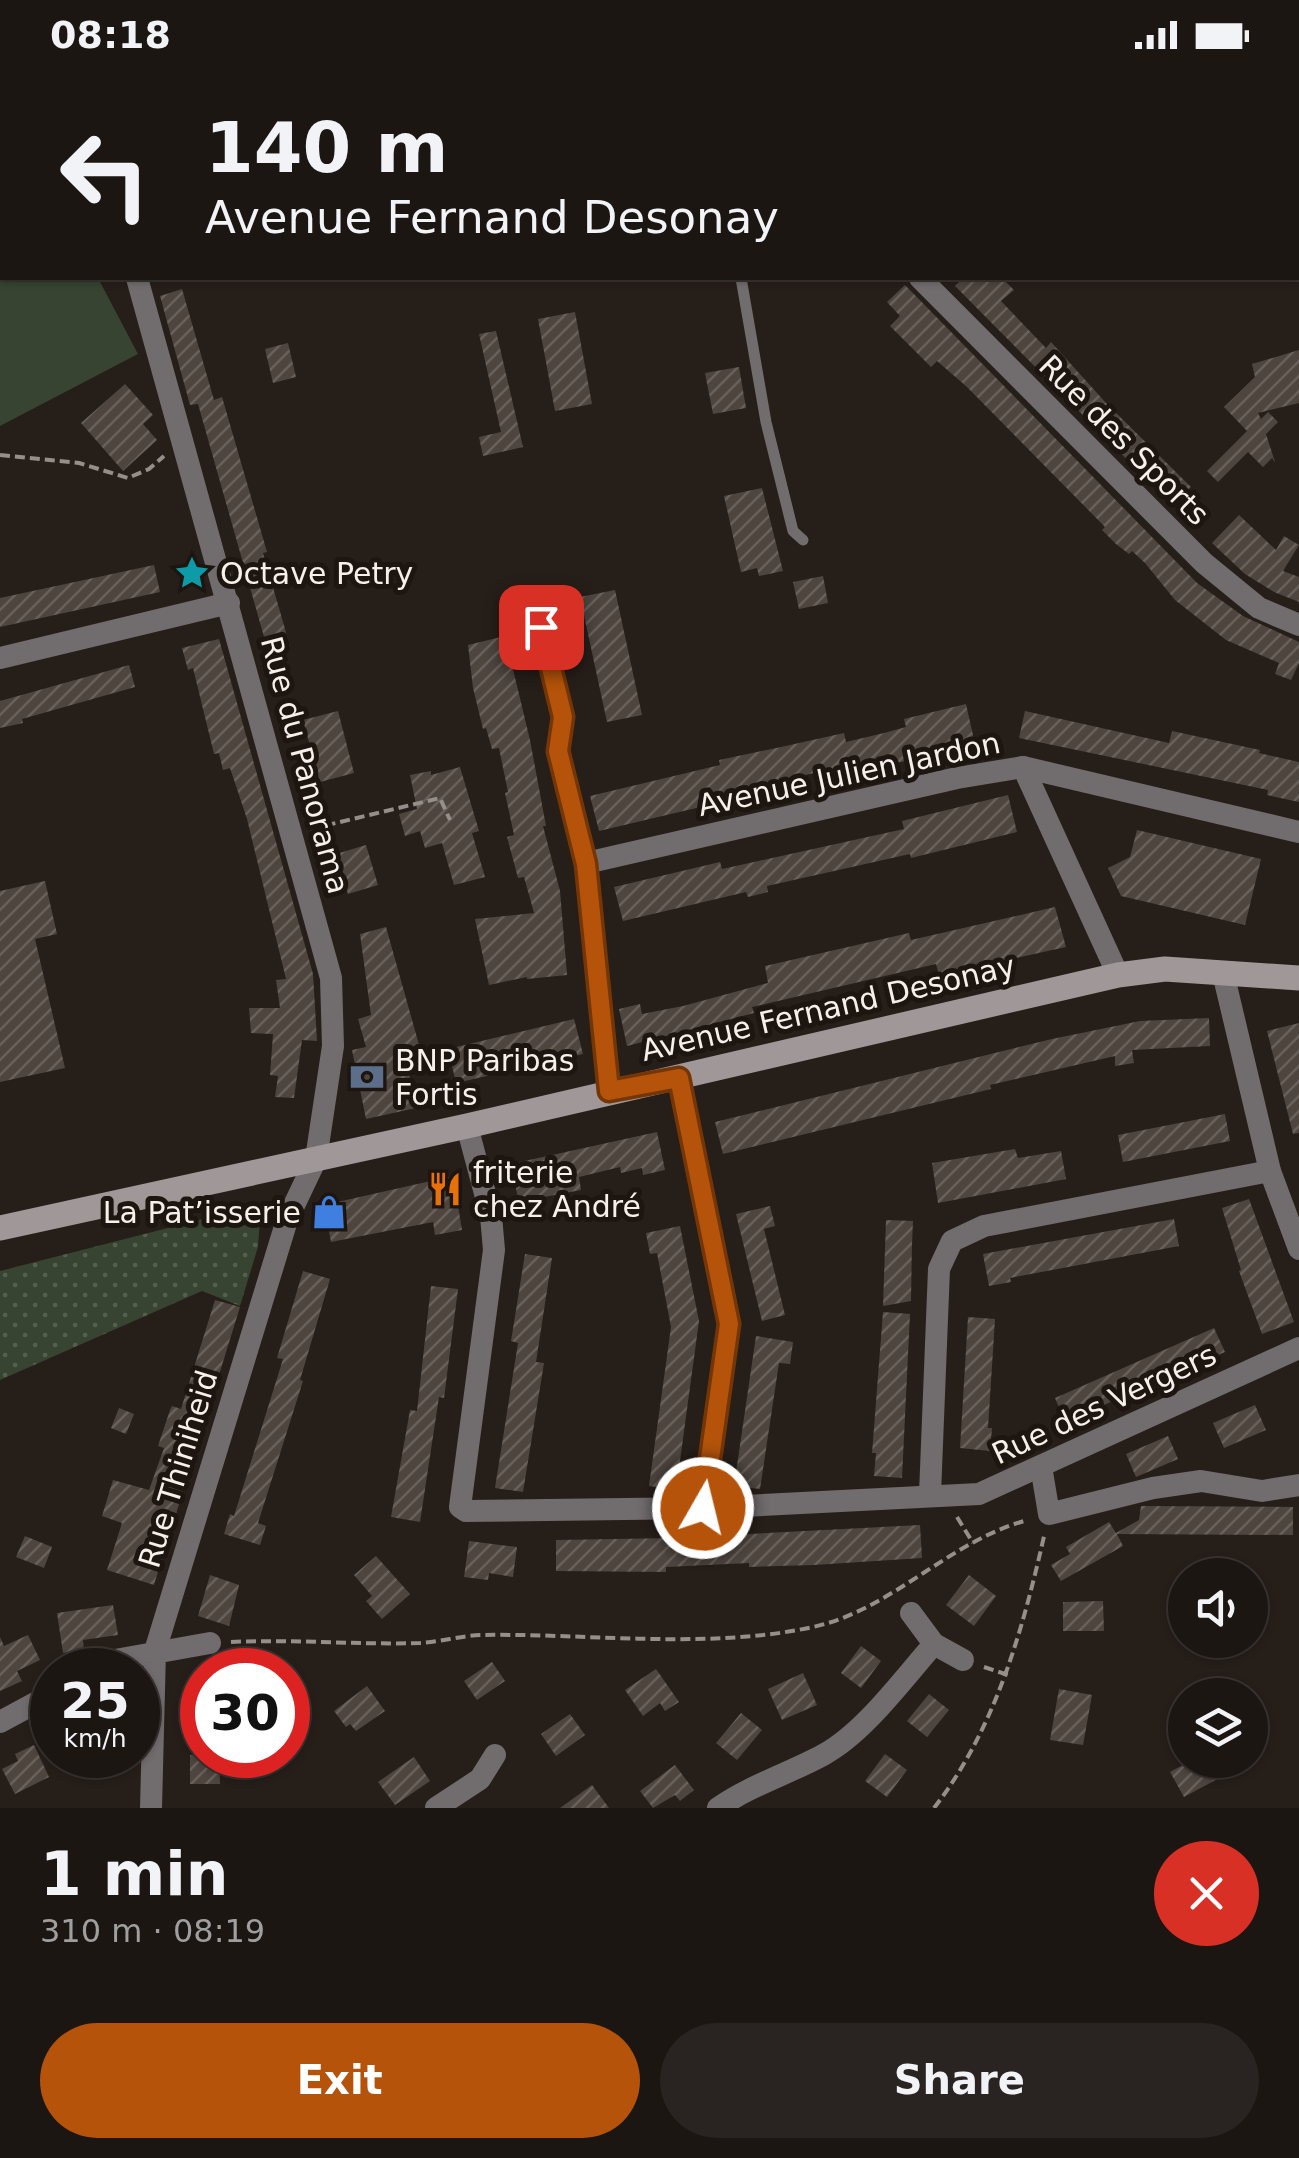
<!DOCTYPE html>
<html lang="en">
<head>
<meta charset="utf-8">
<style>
  :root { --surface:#1c1613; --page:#292321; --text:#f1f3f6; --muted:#a09fa0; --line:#3a3533; --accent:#b45309 }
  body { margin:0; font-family:"DejaVu Sans",sans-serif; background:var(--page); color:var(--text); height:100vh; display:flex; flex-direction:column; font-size:38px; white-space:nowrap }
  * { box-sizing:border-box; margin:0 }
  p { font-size:32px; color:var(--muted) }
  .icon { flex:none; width:55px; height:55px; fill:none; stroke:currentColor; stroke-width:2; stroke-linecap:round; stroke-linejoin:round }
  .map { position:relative; height:1738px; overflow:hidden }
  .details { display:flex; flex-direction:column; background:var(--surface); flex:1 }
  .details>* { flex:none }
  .banner { position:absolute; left:0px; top:0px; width:1300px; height:210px; box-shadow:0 2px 8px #0004,0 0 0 2px var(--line); background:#1c1613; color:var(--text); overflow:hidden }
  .buttons { position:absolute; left:1168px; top:1488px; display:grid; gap:20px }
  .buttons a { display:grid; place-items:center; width:100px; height:100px; border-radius:50%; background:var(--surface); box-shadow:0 2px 8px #0004,0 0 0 2px var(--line); font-size:50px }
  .speed { position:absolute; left:30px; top:1578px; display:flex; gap:20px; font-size:50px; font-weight:700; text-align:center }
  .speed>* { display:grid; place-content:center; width:130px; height:130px; border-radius:50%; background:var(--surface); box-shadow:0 2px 8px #0004,0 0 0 2px var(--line); line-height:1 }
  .speed small { font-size:25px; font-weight:400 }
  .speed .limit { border:15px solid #d22; background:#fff; color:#111 }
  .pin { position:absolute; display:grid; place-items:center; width:85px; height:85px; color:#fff; margin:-42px; border-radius:20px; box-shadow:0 5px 15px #0006 }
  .me { position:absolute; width:110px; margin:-55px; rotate:8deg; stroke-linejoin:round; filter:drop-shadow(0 0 8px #0008) }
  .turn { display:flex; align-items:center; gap:35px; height:210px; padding:0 40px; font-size:45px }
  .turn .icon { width:130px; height:130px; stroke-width:2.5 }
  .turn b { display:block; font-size:70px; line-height:85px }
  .round { display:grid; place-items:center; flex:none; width:105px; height:105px; border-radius:52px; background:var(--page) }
  .headline { display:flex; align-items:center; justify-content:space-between; height:170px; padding:0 40px }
  h1 { font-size:60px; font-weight:700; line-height:75px }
  .button { display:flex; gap:20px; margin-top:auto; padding:20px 40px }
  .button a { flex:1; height:115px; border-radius:60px; background:var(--accent); color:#fff; font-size:40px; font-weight:700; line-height:115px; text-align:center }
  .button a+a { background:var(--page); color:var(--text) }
  .status { display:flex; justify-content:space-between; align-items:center; height:70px; padding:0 50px; background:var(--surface); direction:ltr }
  .status svg { height:28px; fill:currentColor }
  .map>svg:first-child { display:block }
  .grass { fill:url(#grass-dots) }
  .green { fill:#364431 }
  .building { fill:url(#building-hatch) }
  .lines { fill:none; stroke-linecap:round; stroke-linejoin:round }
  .path { stroke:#958e8a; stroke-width:4; stroke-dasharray:10 5; stroke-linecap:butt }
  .lane { stroke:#716c6d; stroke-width:11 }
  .street { stroke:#716c6d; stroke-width:22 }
  .secondary { stroke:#a09799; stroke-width:25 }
  .route-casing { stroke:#753606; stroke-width:25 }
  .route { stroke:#b45309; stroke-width:18 }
  .labels { text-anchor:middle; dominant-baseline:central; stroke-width:10; stroke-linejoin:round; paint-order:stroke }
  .street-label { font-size:30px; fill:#f6f0ec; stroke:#1d1510 }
  .poi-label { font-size:30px; fill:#f6f0ec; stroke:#1d1510; text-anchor:start }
</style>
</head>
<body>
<div class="status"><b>08:18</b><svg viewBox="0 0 49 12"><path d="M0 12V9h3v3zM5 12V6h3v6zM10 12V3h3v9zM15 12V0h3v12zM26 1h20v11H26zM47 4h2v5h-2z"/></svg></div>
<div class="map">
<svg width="1299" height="1738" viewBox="0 0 1299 1738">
  <defs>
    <pattern id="grass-dots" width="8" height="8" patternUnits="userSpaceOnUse" patternTransform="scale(2.5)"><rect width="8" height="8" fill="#364431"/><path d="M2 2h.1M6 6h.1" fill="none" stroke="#545f4f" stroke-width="1.8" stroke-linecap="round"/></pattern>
    <pattern id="building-hatch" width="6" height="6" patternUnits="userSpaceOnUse" patternTransform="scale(2.5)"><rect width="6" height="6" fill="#4e453f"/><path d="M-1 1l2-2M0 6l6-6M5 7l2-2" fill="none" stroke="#68605b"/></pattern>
  </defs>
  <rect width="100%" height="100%" fill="#261e19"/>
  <!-- grass -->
  <path class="grass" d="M 238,1140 L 260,1150 L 258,1177 L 240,1236 L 202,1221 L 0,1310 L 0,1201 Z"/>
  <!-- green -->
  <path class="green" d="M 0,22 L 2,208 L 98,208 L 138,284 L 0,356 Z"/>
  <!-- building -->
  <g class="building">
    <path d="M 964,208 L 1002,208 L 1014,220 L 1001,231 L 1046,278 L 1051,272 L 1106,333 L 1191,417 L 1172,435 L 955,216 Z"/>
    <path d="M 905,215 L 1197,513 L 1243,546 L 1299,572 L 1299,593 L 1291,610 L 1275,604 L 1279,593 L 1226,570 L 1175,530 L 1145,493 L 1132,481 L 1129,484 L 1116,474 L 1102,460 L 1105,457 L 967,317 L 937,291 L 931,297 L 890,256 L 900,246 L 887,232 Z"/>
    <path d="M 182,219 L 214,330 L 222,327 L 267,482 L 263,483 L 290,576 L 268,581 L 198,334 L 190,335 L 160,226 Z"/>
    <path d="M 575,242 L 592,334 L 555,341 L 538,249 Z"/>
    <path d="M 496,261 L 523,377 L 483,386 L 479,367 L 501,362 L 479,264 Z"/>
    <path d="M 288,273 L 296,307 L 273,313 L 265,279 Z"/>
    <path d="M 1299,280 L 1299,333 L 1258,343 L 1261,349 L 1268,342 L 1278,352 L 1266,364 L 1275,392 L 1272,388 L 1263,397 L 1248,382 L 1218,412 L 1207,401 L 1247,361 L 1224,337 L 1255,307 L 1252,294 Z"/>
    <path d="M 739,297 L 746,338 L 713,344 L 705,303 Z"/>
    <path d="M 125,314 L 153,345 L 143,354 L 157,370 L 123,401 L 81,353 Z"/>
    <path d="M 762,418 L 783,501 L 759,506 L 757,498 L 741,502 L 724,426 Z"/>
    <path d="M 1239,445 L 1276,480 L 1284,466 L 1299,475 L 1283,501 L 1299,507 L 1299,532 L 1274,522 L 1245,504 L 1212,473 Z"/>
    <path d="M 154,495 L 160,522 L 0,557 L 0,528 Z"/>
    <path d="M 823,506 L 828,533 L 799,539 L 793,512 Z"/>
    <path d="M 615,520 L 642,645 L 607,652 L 580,527 Z"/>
    <path d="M 505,566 L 530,670 L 546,756 L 543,756 L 560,821 L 567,905 L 527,909 L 527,907 L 489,915 L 475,849 L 534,843 L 524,807 L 518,808 L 507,767 L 514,765 L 505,723 L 508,722 L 499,678 L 492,679 L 486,658 L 483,659 L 473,618 L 468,575 Z"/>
    <path d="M 219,569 L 313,904 L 317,971 L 302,970 L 294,1028 L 275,1027 L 278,1006 L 270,1005 L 273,964 L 251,963 L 249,938 L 280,938 L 276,910 L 286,909 L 247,749 L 230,698 L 223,700 L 219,683 L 214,684 L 193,598 L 188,600 L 182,578 Z"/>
    <path d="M 129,595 L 135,617 L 22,649 L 23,653 L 0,658 L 0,631 Z"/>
    <path d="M 966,634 L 975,674 L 872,699 L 870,691 L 707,726 L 709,735 L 599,761 L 590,726 L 720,695 L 719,690 L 781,677 L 844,663 L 846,672 L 884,663 L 906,657 L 904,649 Z"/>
    <path d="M 338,641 L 354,703 L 320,712 L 303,650 Z"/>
    <path d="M 1025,641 L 1169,673 L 1172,661 L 1260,680 L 1259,683 L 1299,692 L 1299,732 L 1267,725 L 1268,720 L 1019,668 Z"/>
    <path d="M 460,697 L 479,761 L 472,763 L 485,807 L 454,815 L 442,773 L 425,778 L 420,761 L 405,766 L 399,744 L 417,739 L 410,705 L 431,701 L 431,705 Z"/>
    <path d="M 1008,725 L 1017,762 L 911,788 L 910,784 L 767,816 L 768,822 L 748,827 L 746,822 L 623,851 L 614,817 L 720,792 L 722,799 L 904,759 L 902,751 Z"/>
    <path d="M 1137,760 L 1261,789 L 1245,855 L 1121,826 L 1108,798 L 1130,787 Z"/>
    <path d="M 366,775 L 378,815 L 348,824 L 336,784 Z"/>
    <path d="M 45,811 L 57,864 L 35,869 L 65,998 L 0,1012 L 0,821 Z"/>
    <path d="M 1055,837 L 1066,877 L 939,905 L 936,894 L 752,937 L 754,943 L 627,976 L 619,939 L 640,934 L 642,944 L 683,936 L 768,913 L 765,896 L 909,863 L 911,870 Z"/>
    <path d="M 386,857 L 423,989 L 407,994 L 416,1038 L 366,1049 L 352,980 L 366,977 L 358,949 L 371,945 L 360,864 Z"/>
    <path d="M 1209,948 L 1210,976 L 1132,980 L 1134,993 L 1115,996 L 1115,986 L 990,1015 L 991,1019 L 723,1084 L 715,1052 L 1052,969 L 1140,951 Z"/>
    <path d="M 574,949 L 583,984 L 456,1013 L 448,979 Z"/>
    <path d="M 1299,953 L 1299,1063 L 1293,1064 L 1267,961 Z"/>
    <path d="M 1225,1044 L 1230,1071 L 1123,1092 L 1118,1065 Z"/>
    <path d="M 657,1062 L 665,1100 L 643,1105 L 642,1098 L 621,1103 L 620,1097 L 579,1107 L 581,1120 L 539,1128 L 541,1138 L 521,1143 L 511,1094 Z"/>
    <path d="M 1015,1079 L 1018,1088 L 1061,1081 L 1066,1109 L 938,1133 L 932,1093 Z"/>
    <path d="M 453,1106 L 462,1160 L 435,1165 L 433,1152 L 331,1172 L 324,1135 Z"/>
    <path d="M 1249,1129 L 1294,1252 L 1262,1264 L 1239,1201 L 1241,1200 L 1222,1138 Z"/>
    <path d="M 770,1136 L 775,1156 L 764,1159 L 785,1245 L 762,1251 L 736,1144 Z"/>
    <path d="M 1174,1149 L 1179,1176 L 1010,1208 L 1011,1212 L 989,1216 L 983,1184 Z"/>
    <path d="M 886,1150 L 913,1151 L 912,1174 L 911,1231 L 883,1236 Z"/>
    <path d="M 680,1156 L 699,1251 L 676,1420 L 649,1416 L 671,1257 L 657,1183 L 650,1184 L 646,1163 Z"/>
    <path d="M 525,1184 L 552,1188 L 536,1292 L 544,1293 L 523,1422 L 495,1418 L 518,1273 L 511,1271 Z"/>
    <path d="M 303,1201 L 330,1209 L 300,1310 L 303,1311 L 258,1453 L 266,1456 L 260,1475 L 224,1464 L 230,1444 L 234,1446 L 283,1289 L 277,1288 Z"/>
    <path d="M 431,1216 L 458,1219 L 444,1328 L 439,1327 L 420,1452 L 391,1447 L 410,1340 L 417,1341 Z"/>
    <path d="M 215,1230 L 240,1237 L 154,1515 L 107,1500 L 122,1453 L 102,1446 L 113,1410 L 149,1420 L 164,1378 L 158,1376 L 170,1340 L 172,1336 L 181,1339 Z"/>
    <path d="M 883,1242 L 910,1244 L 902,1408 L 874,1406 L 876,1383 L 872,1383 Z"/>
    <path d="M 968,1247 L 995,1249 L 988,1358 L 992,1358 L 990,1381 L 960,1378 Z"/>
    <path d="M 1214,1258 L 1225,1282 L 1065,1352 L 1055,1328 Z"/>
    <path d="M 756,1266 L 793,1272 L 790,1294 L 779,1293 L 760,1419 L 734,1416 Z"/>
    <path d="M 1255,1335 L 1266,1360 L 1224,1378 L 1213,1353 Z"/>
    <path d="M 119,1338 L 134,1344 L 126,1364 L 111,1358 Z"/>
    <path d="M 1168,1366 L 1178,1389 L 1136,1407 L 1126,1384 Z"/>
    <path d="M 1141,1436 L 1293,1437 L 1293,1465 L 1117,1464 L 1123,1476 L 1061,1511 L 1051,1495 L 1070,1484 L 1066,1477 L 1109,1452 L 1116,1463 L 1139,1450 Z"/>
    <path d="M 920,1455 L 922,1488 L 814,1495 L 749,1497 L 749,1493 L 666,1497 L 666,1502 L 556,1501 L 556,1470 L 673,1468 Z"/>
    <path d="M 25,1466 L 52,1477 L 44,1498 L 16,1487 Z"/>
    <path d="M 469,1471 L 517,1477 L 513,1507 L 489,1503 L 488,1510 L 464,1507 Z"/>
    <path d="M 376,1486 L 410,1524 L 382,1549 L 366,1531 L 372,1526 L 354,1505 Z"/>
    <path d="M 210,1505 L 239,1515 L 229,1556 L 198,1546 Z"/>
    <path d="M 969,1505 L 996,1526 L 974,1556 L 946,1535 Z"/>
    <path d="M 1103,1531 L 1104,1561 L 1063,1561 L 1063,1532 Z"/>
    <path d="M 113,1535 L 118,1565 L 83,1570 L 84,1580 L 63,1583 L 57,1543 Z"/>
    <path d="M 28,1565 L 40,1590 L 17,1601 L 22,1611 L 0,1621 L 0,1567 L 4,1576 Z"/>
    <path d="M 861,1576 L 881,1591 L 861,1618 L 841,1603 Z"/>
    <path d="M 492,1592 L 505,1611 L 477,1630 L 464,1611 Z"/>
    <path d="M 656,1599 L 679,1632 L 665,1641 L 660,1633 L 643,1646 L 625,1620 Z"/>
    <path d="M 803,1603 L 817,1635 L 782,1650 L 768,1619 Z"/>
    <path d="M 367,1616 L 385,1641 L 356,1661 L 350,1654 L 346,1657 L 334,1641 Z"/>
    <path d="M 1059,1619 L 1092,1625 L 1083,1675 L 1050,1670 Z"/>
    <path d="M 929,1624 L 949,1640 L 927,1667 L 907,1651 Z"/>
    <path d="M 741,1643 L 762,1660 L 737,1690 L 716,1673 Z"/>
    <path d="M 570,1644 L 585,1665 L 556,1686 L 541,1664 Z"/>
    <path d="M 34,1675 L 49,1707 L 15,1724 L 2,1699 L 18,1691 L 15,1684 Z"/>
    <path d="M 885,1684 L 907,1700 L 887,1727 L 865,1711 Z"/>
    <path d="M 190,1685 L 219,1685 L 220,1714 L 190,1714 Z"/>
    <path d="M 414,1687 L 430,1711 L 395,1735 L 378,1712 Z"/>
    <path d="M 1192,1690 L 1212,1690 L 1221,1707 L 1184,1727 L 1170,1702 Z"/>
    <path d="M 675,1695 L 694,1720 L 680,1731 L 675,1725 L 653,1738 L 640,1721 Z"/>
    <path d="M 592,1715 L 609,1738 L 560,1738 Z"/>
  </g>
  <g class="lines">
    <!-- path -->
    <g class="path">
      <path d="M 0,385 L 79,393 L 128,408 L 149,399 L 164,386"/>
      <path d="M 311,759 L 440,728 L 450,750"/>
      <path d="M 957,1447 L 973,1473"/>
      <path d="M 231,1572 C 294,1569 357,1575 420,1573 C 440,1572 460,1566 480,1565 C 587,1563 707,1580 813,1557 C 892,1540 950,1470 1028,1450"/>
      <path d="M 984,1597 L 1008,1605"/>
      <path d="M 934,1738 C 996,1658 1023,1559 1045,1462"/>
    </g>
    <!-- lane -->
    <path class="lane" d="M 741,208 L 766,352 L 793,461 L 803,470"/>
    <!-- street -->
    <g class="street">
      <path d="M 68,0 L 69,2"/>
      <path d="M 672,0 L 675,2"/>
      <path d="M 865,2 L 867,0"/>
      <path d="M 137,208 L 331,908 L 333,976 L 316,1089 L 287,1150 L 155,1581 L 151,1738"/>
      <path d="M 920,208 L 1204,493 L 1259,538 L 1299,555"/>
      <path d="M 541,557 L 563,647 L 559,681 L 586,793 L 609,1021"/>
      <path d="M 0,588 L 229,533"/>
      <path d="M 1023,697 L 1118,905"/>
      <path d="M 586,793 L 957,708 L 1023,697 L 1299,762"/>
      <path d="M 1223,903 L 1270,1101 L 1299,1179"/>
      <path d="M 679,1007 L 729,1254 L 703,1438"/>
      <path d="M 467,1056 L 491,1146 L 494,1180 L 460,1437 L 466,1441 L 703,1438 L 979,1424 L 1299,1278"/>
      <path d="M 1041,1396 L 1049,1444 L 1153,1418 L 1201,1411 L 1262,1421 L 1299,1415"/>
      <path d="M 930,1424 L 939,1199 L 952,1171 L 984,1156 L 1270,1101"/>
      <path d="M 911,1543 L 934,1574 L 963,1590"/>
      <path d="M 97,1600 L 115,1590 L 210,1573"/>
      <path d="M 0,1652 L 52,1624"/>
      <path d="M 436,1738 L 480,1709 L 495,1685"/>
      <path d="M 718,1738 C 751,1715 788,1704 823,1685 C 864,1663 903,1609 934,1574"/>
    </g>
    <!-- secondary -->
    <path class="secondary" d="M 0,1158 L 467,1056 L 1118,905 L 1165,899 L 1299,908"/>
  </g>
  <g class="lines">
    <!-- route casing -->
    <g class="route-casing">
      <path id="route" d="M 541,557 L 563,647 L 558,681 L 586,794 L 609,1021 L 679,1008 L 729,1254 L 703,1438"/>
    </g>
    <!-- route -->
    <use href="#route" class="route"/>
  </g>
  <!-- icons -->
  <defs>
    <g id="sight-bare" transform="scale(2.7)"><path d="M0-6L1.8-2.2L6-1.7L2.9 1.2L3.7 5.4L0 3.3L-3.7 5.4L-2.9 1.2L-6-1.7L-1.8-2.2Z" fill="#0f9aa8" stroke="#1d1510" stroke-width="2.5" paint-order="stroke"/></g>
    <g id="bank-bare" transform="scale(2.7)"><path d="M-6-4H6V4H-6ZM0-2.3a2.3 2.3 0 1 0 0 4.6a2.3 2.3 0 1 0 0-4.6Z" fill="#5c6f8a" stroke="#1d1510" stroke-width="2.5" paint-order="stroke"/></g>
    <g id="restaurant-bare" transform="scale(2.7)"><path d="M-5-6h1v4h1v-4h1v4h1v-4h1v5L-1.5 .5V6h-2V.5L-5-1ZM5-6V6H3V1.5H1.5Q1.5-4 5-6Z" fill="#e8710a" stroke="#1d1510" stroke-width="2.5" paint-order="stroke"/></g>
    <g id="shop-bare" transform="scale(2.7)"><path d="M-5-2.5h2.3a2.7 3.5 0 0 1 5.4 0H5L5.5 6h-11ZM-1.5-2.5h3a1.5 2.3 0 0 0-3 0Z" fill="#3f7fe0" stroke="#1d1510" stroke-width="2.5" paint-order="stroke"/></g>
  </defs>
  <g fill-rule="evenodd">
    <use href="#sight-bare" x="192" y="503"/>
    <use href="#bank-bare" x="367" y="1007"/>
    <use href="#restaurant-bare" x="445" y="1119"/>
    <use href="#shop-bare" x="329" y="1142"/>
  </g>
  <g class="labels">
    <!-- street labels -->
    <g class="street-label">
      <text transform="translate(1124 370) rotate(45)">Rue des Sports</text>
      <text transform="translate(305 695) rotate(75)">Rue du Panorama</text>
      <text transform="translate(849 704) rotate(-12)">Avenue Julien Jardon</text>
      <text transform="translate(828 938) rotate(-13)">Avenue Fernand Desonay</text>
      <text transform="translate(1104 1334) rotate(-25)">Rue des Vergers</text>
      <text transform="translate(178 1399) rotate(-73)">Rue Thiniheid</text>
    </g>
    <!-- poi labels -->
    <g class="poi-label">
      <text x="220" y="503">Octave Petry</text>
      <text x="395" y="990">BNP Paribas<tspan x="395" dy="34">Fortis</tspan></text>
      <text x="473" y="1102">friterie<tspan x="473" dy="34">chez André</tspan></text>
      <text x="301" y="1142" text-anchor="end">La Pat’isserie</text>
    </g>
  </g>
</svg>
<div class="buttons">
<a><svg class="icon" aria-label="sound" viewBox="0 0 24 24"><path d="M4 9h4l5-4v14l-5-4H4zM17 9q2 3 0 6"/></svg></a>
<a><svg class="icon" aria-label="layers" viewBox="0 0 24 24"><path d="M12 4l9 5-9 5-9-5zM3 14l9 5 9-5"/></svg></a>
</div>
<div class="speed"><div>25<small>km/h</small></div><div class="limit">30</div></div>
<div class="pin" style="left:541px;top:557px;background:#d93025"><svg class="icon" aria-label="arrive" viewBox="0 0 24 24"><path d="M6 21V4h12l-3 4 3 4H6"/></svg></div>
<svg class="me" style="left:703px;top:1438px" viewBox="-20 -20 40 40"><circle r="17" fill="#b45309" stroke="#fff" stroke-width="3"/><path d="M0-11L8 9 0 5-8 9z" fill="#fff"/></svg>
<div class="banner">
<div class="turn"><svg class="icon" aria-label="left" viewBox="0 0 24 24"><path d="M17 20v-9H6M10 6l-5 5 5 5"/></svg><div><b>140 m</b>Avenue Fernand Desonay</div></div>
</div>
</div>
<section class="details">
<div class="headline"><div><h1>1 min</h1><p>310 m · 08:19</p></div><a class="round" style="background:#d93025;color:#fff"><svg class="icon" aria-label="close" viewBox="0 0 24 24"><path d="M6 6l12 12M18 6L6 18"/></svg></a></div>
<div class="button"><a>Exit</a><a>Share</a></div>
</section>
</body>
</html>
